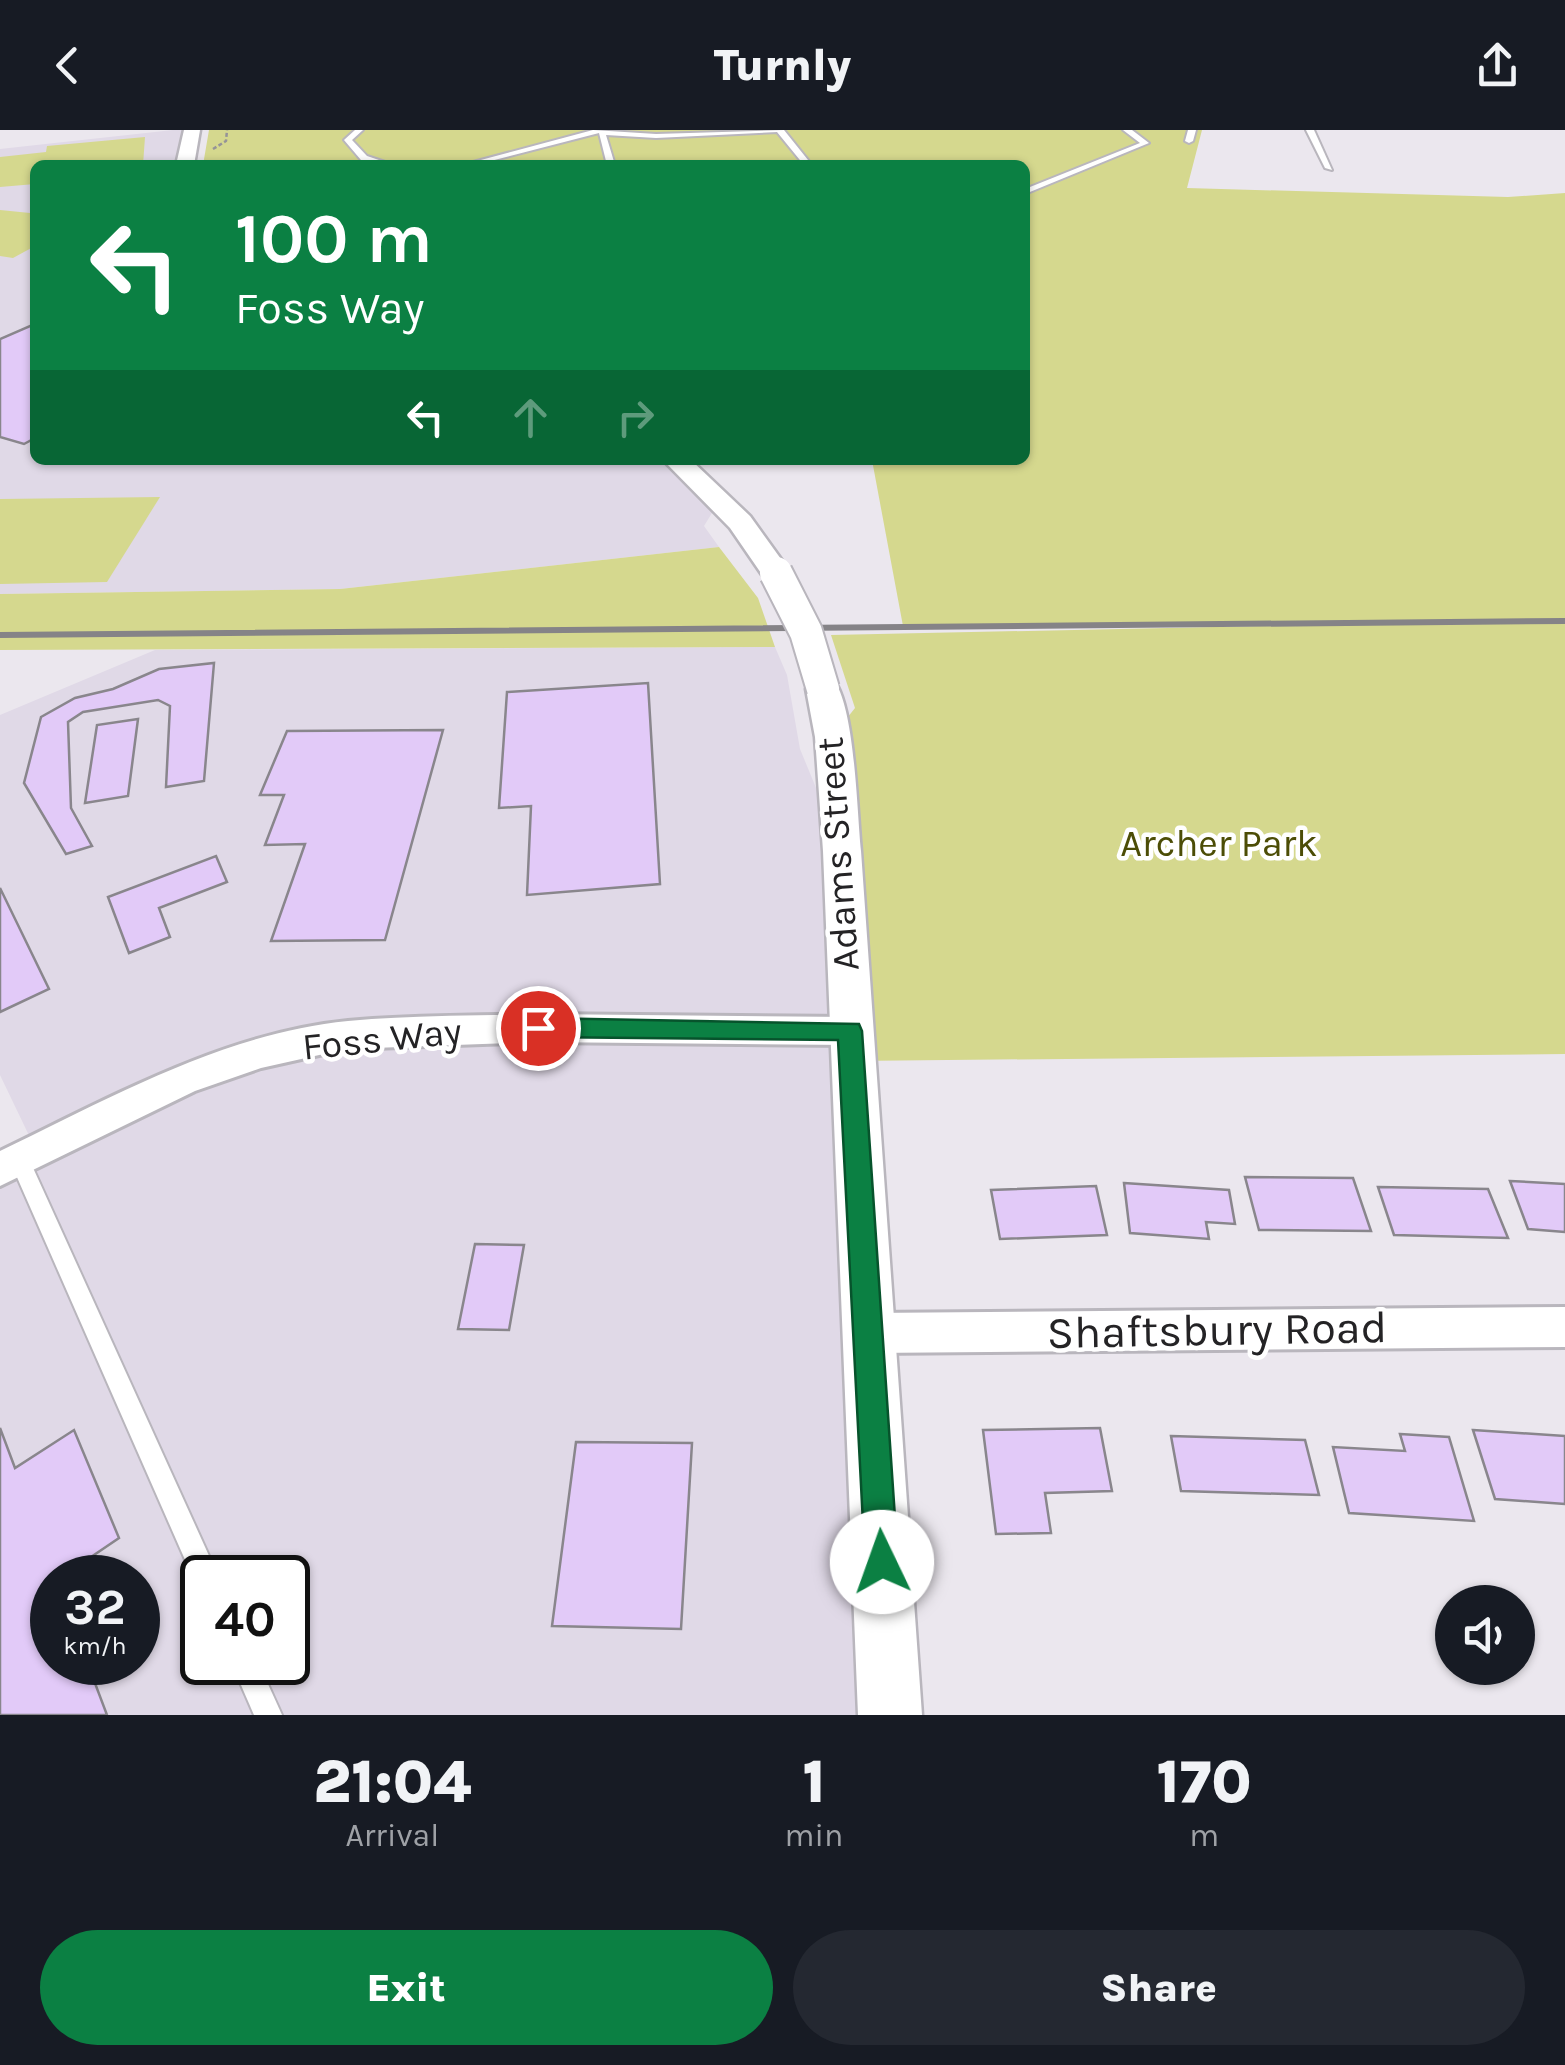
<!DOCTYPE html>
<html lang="en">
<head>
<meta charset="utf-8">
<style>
  :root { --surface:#171b24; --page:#242831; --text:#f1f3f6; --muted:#9ea1a6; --accent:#0b8043 }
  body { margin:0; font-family:Karla,sans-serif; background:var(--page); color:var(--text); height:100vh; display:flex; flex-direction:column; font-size:38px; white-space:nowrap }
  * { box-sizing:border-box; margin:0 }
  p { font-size:32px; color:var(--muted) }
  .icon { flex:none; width:55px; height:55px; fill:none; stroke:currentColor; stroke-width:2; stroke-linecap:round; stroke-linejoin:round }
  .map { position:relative; height:1585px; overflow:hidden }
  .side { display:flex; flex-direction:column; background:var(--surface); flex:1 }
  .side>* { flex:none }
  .guide { position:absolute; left:30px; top:30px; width:1000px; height:305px; border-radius:15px; box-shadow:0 2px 8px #0004; background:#0b8043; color:#fff; overflow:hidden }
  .fabs { position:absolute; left:1435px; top:1455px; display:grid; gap:20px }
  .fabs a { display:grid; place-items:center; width:100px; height:100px; border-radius:50%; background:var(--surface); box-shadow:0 2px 8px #0004; font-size:50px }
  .speed { position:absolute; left:30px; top:1425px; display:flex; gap:20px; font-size:50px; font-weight:700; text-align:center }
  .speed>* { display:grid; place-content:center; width:130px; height:130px; border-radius:50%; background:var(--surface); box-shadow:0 2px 8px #0004; line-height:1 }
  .speed small { font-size:25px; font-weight:400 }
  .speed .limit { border:5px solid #111; border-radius:15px; background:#fff; color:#111 }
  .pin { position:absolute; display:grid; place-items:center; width:85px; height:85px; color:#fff; margin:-42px; border:5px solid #fff; border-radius:50%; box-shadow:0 2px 10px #0007 }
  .me { position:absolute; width:110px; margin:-55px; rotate:357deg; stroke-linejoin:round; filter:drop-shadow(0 0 8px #0008) }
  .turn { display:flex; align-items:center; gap:35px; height:210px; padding:0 40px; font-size:45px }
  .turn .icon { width:130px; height:130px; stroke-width:2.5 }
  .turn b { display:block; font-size:70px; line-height:85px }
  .lanes { display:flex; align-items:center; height:95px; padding:0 40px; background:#0003; justify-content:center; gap:50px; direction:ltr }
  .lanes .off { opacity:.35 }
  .eta { display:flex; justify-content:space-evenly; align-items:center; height:170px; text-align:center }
  .eta b { font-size:60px; font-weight:800; line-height:70px }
  .cta { display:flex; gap:20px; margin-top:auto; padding:20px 40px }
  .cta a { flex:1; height:115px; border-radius:60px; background:var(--accent); color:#fff; font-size:40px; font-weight:800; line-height:115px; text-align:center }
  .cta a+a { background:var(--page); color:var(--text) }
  header { display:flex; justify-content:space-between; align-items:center; height:130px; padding:0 40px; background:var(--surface); font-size:45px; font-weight:800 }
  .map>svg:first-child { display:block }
  .built { fill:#e0d9e7; fill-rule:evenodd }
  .green { fill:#d5d88e }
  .building { fill:#e2caf8; stroke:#89868c; stroke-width:2.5 }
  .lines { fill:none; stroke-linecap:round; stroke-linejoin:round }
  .service-casing { stroke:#b9b6bd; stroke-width:4 }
  .minor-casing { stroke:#b9b6bd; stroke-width:6 }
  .tertiary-casing { stroke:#b9b6bd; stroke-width:5 }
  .path { stroke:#959398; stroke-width:2.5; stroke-dasharray:4 2.5; stroke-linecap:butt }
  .service { fill:#fff; fill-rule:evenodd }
  .minor { fill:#fff; fill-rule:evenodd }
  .tertiary { fill:#fff; fill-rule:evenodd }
  .rail { stroke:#858387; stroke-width:6 }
  .tertiary-bridge-casing { stroke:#b9b6bd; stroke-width:36; stroke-linecap:butt }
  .tertiary-bridge { stroke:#fff; stroke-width:32 }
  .route { fill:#0b8043; stroke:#07532c; stroke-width:2.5 }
  .labels { text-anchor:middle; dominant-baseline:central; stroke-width:9; stroke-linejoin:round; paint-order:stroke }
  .park-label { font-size:38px; fill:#4c4d06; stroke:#fff }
  .street-label { font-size:38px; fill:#242325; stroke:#fff }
  .near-street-label { font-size:45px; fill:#242325; stroke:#fff }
</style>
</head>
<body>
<header><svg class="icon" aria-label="back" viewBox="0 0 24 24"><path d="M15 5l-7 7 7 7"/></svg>Turnly<svg class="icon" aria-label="share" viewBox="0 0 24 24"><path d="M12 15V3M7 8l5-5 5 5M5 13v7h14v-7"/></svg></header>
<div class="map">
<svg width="1565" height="1585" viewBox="0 0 1565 1585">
  <rect width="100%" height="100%" fill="#ebe7ee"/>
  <!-- built -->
  <g class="built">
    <path d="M 173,0 L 192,0 L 185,35 L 35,35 L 35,330 L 676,330 L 720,370 L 704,396 L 719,417 L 340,459 L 0,464 L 0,19 Z"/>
    <path d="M 775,517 L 787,545 L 800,619 L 842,721 L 890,1585 L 0,1585 L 0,1039 L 36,1020 L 0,945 L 0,585 L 155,520 ZM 52,1448 L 138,1448 L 138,1532 L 52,1532 ZM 202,1448 L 288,1448 L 288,1532 L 202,1532 Z"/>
  </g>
  <!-- green -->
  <g class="green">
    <path d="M 209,0 L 1202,0 L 1187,58 L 1508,67 L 1565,63 L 1565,924 L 852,931 L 832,607 L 855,578 L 831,505 L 1410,493 L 903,496 L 872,330 L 1025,330 L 1025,35 L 203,35 Z"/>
    <path d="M 145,7 L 143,35 L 35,35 L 35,54 L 0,57 L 0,27 L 46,22 L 47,16 Z"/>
    <path d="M 35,70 L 35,116 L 13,128 L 0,126 L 0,80 L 30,83 Z"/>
    <path d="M 160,367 L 107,452 L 0,454 L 0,369 Z"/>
    <path d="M 719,417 L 758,468 L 775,517 L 0,520 L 0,464 L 340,459 Z"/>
  </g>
  <!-- building -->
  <g class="building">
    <path d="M 30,196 L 35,197 L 35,308 L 24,314 L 0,307 L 0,209 Z"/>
    <path d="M 214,533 L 204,651 L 166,657 L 170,576 L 158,570 L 83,582 L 68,592 L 71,678 L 92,716 L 66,724 L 24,653 L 41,587 L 75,568 L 113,559 L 159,539 Z"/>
    <path d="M 648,553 L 660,754 L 527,765 L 531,676 L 499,678 L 507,562 Z"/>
    <path d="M 138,589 L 128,666 L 85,673 L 97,595 Z"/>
    <path d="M 443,600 L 385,810 L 271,811 L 305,714 L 265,715 L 284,665 L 260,665 L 287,601 Z"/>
    <path d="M 216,726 L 227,752 L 159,778 L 170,807 L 129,823 L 108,767 Z"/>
    <path d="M 0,758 L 49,859 L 0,882 Z"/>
    <path d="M 1245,1047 L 1353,1048 L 1371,1101 L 1259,1100 Z"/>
    <path d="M 1510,1051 L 1565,1054 L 1565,1102 L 1528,1099 Z"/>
    <path d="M 1124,1053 L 1229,1060 L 1235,1094 L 1206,1092 L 1209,1109 L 1130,1103 Z"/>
    <path d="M 1096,1056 L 1107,1105 L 1000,1109 L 991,1060 Z"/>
    <path d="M 1378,1057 L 1488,1059 L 1508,1108 L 1394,1105 Z"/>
    <path d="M 475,1114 L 524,1115 L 509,1200 L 458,1199 Z"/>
    <path d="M 0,1298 L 15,1338 L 74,1300 L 119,1408 L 60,1448 L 52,1448 L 52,1532 L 87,1532 L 107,1585 L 0,1585 Z"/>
    <path d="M 1100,1298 L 1112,1361 L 1045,1363 L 1051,1403 L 996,1404 L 983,1300 Z"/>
    <path d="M 1473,1300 L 1565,1306 L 1565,1374 L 1495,1369 Z"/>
    <path d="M 1400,1304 L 1449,1307 L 1474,1391 L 1349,1383 L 1333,1317 L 1405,1321 Z"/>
    <path d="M 1171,1306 L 1305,1310 L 1319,1365 L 1181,1361 Z"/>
    <path d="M 576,1312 L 692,1313 L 681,1499 L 552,1496 Z"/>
  </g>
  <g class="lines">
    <!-- service casing -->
    <g class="service-casing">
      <g id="service">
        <path d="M 355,0 L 363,0 L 352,10 L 367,26 L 394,35 L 361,30 L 344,10 Z"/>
        <path d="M 593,0 L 656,4 L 784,0 L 812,35 L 804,35 L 777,2 L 656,8 L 606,5 L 615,35 L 607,35 L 599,3 L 475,35 L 462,35 Z"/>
        <path d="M 1123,0 L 1132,0 L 1149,13 L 1025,64 L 1025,59 L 1140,13 Z"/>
        <path d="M 1188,0 L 1196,0 L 1193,11 L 1189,13 L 1185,11 Z"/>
        <path d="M 1306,0 L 1314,0 L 1332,40 L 1325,38 Z"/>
        <path d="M 19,1020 L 26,1023 L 29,1029 L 215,1439 L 219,1448 L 202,1448 L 202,1460 L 197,1457 L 9,1029 L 12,1023 Z"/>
        <path d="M 231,1532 L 258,1532 L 282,1585 L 254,1585 Z"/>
      </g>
    </g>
    <!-- minor casing -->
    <g class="minor-casing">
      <g id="minor">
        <path d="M 539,884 L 850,887 L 862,891 L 868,901 L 862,911 L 850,915 L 539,912 L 346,919 L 261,938 L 195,961 L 0,1056 L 0,1021 C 110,968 225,903 348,891 C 411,885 476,886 539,884 Z"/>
        <path d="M 1565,1177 L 1565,1217 L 870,1223 L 855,1217 L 849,1203 L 855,1189 L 870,1183 Z"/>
      </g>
    </g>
    <!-- tertiary casing -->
    <g class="tertiary-casing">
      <g id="tertiary">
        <path d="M 184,0 L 200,0 L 194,35 L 176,35 Z"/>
        <path d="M 663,330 L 691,330 L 750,386 L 791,443 L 787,449 L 765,449 L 730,398 Z"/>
        <path d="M 823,549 L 835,552 C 855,582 857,682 861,721 L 922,1585 L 858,1585 L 823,721 L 815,607 L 806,559 L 811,552 Z"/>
      </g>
    </g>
    <!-- path -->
    <path class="path" d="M 213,19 L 226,11 L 227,0"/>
    <!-- service -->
    <use href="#service" class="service"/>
    <!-- minor -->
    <use href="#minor" class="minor"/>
    <!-- tertiary -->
    <use href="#tertiary" class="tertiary"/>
    <!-- rail -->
    <path class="rail" d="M 0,505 L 1565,491"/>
    <!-- tertiary-bridge casing -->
    <g class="tertiary-bridge-casing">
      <path id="tertiary-bridge" d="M 776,443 L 806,502 L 823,559"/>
    </g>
    <!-- tertiary-bridge -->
    <use href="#tertiary-bridge" class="tertiary-bridge"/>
  </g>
  <!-- route -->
  <path class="route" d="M 538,888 L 859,894 L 862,901 L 898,1432 L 894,1444 L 882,1449 L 870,1444 L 865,1432 L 838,910 L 538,907 L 530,904 L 526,898 L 530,891 Z"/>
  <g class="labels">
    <!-- park labels -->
    <g class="park-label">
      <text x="1219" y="713">Archer Park</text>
    </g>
    <!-- street labels -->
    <g class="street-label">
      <text transform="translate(838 724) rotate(-94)">Adams Street</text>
      <text transform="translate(382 909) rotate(-6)">Foss Way</text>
    </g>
    <!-- near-street labels -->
    <g class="near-street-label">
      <text transform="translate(1217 1200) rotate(-1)">Shaftsbury Road</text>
    </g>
  </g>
</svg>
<div class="fabs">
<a><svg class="icon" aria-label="sound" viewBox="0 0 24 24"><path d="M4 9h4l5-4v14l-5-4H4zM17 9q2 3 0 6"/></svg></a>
</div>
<div class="speed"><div>32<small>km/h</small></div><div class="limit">40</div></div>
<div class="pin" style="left:538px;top:898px;background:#d93025"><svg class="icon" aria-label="arrive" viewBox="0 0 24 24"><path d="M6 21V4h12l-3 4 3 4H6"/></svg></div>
<svg class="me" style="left:882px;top:1432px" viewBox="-20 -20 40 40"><circle r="19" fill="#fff"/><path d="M0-13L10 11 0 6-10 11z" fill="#0b8043"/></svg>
<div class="guide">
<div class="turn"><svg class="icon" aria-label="left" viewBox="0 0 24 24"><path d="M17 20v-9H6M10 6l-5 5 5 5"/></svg><div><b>100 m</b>Foss Way</div></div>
<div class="lanes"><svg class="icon" aria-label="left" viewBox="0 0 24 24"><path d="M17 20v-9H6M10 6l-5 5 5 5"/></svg><svg class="icon off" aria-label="ahead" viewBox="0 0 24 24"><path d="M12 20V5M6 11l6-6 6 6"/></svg><svg class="icon off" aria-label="right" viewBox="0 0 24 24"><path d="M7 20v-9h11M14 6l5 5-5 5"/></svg></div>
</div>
</div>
<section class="side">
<div class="eta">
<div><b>21:04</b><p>Arrival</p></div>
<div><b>1</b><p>min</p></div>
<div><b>170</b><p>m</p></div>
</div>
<div class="cta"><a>Exit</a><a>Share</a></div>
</section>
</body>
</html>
